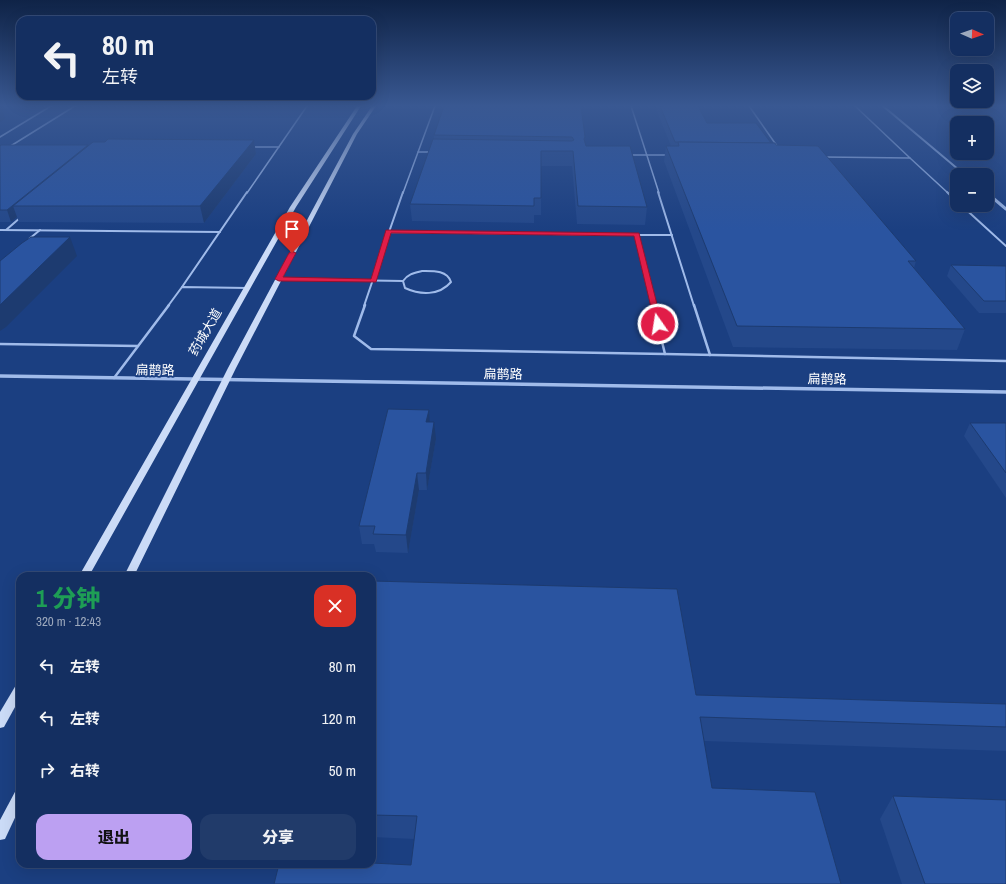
<!DOCTYPE html>
<html lang="zh">
<head>
<meta charset="utf-8">
<style>
  :root { --surface:#142f61; --page:#213b6a; --text:#f1f3f6; --muted:#9da9bd; --line:#334a76; --accent:#bca0f2 }
  body { margin:0; font-family:"Archivo Narrow","Noto Sans SC",sans-serif; background:var(--page); color:var(--text); height:100vh; display:flex; flex-direction:column; font-size:15px; white-space:nowrap }
  * { box-sizing:border-box; margin:0 }
  p { font-size:13px; color:var(--muted) }
  .icon { flex:none; width:22px; height:22px; fill:none; stroke:currentColor; stroke-width:2; stroke-linecap:round; stroke-linejoin:round }
  .map { position:relative; flex:1; overflow:hidden }
  .drawer { position:absolute; left:16px; top:572px; width:360px; height:296px; display:flex; flex-direction:column; background:var(--surface); border-radius:12px; box-shadow:0 4px 16px #0002,0 0 0 1px var(--line) }
  .drawer>* { flex:none }
  .hud { position:absolute; left:16px; top:16px; width:360px; height:84px; border-radius:12px; box-shadow:0 4px 16px #0002,0 0 0 1px var(--line); background:#142f61; color:var(--text); overflow:hidden }
  .needle { width:26px; rotate:92deg }
  .fabs { position:absolute; left:950px; top:12px; display:grid; gap:8px }
  .fabs a { display:grid; place-items:center; width:44px; height:44px; border-radius:8px; background:var(--surface); box-shadow:0 4px 16px #0002,0 0 0 1px var(--line); font-size:20px }
  .pin { position:absolute; display:grid; place-items:center; width:34px; height:34px; color:#fff; margin:-41px -17px; border-radius:50% 50% 50% 0; rotate:-45deg; box-shadow:0 0 4px #0007 }
  .pin .icon { rotate:45deg }
  .me { position:absolute; width:44px; margin:-22px; rotate:347deg; stroke-linejoin:round; filter:drop-shadow(0 0 3px #0008) }
  .turn { display:flex; align-items:center; gap:14px; height:84px; padding:0 20px; font-size:18px }
  .turn .icon { width:52px; height:52px; stroke-width:2.5 }
  .turn b { display:block; font-size:28px; line-height:34px }
  .round { display:grid; place-items:center; flex:none; width:42px; height:42px; border-radius:12px; background:var(--page) }
  .head { display:flex; align-items:center; justify-content:space-between; height:68px; padding:0 20px }
  h1 { font-size:24px; font-weight:800; line-height:30px; color:#1e9e55 }
  .action { display:flex; gap:8px; margin-top:auto; padding:8px 20px }
  .action a { flex:1; height:46px; border-radius:12px; background:var(--accent); color:#111; font-size:16px; font-weight:800; line-height:46px; text-align:center }
  .action a+a { background:var(--page); color:var(--text) }
  ul { padding:0; list-style:none }
  li { display:flex; align-items:center; gap:12px; height:52px; padding:0 20px }
  li div { flex:1 }
  li b { display:block; font-size:15px }
  li em { font-style:normal }
  .map>svg:first-child { display:block }
  .lines { fill:none; stroke-linecap:round; stroke-linejoin:round }
  .lane-far2 { stroke:#a0bbea; stroke-width:1.5 }
  .lane-far1 { stroke:#a0bbea; stroke-width:2 }
  .lane { stroke:#a0bbea; stroke-width:2.5 }
  .street-far2 { stroke:#a0bbea; stroke-width:2 }
  .street-far1 { stroke:#a0bbea; stroke-width:3 }
  .street { stroke:#a0bbea; stroke-width:3.5 }
  .secondary { fill:#cbdbf7; fill-rule:evenodd }
  .wall { fill:#24488a }
  .shaded-wall { fill:#1d3b70 }
  .building { fill:#2a54a0; stroke:#1d3b70 }
  .route { fill:#e11d48; stroke:#92132f }
  .labels { text-anchor:middle; dominant-baseline:central; stroke-width:4; stroke-linejoin:round; paint-order:stroke }
  .street-label { font-size:13px; fill:#fff; stroke:#1b3f81 }
</style>
</head>
<body>
<div class="map">
<svg width="1006" height="884" viewBox="0 0 1006 884">
  <rect width="100%" height="100%" fill="#1b3f81"/>
  <g class="lines">
    <!-- lane-far2 -->
    <g class="lane-far2">
      <path d="M 631,106 L 659,193"/>
      <path d="M 749,106 L 777,146"/>
      <path d="M 0,137 L 51,106"/>
      <path d="M 9,147 L 75,106"/>
      <path d="M 253,147 L 279,147"/>
      <path d="M 418,152 L 432,152"/>
      <path d="M 630,155 L 669,155"/>
      <path d="M 824,157 L 910,158 L 855,106"/>
      <path d="M 910,158 L 948,193"/>
      <path d="M 247,193 L 307,106"/>
      <path d="M 403,193 L 435,106"/>
    </g>
    <!-- lane-far1 -->
    <g class="lane-far1">
      <path d="M 658,192 L 694,306"/>
      <path d="M 947,192 L 957,202"/>
      <path d="M 961,205 L 1006,246"/>
      <path d="M 0,230 L 220,232"/>
      <path d="M 6,230 L 21,217"/>
      <path d="M 389,232 L 403,192"/>
      <path d="M 637,235 L 672,235"/>
      <path d="M 29,239 L 40,230"/>
      <path d="M 422,271 C 433,271 447,270 451,282 C 439,296 420,295 405,288 L 403,281 C 408,274 414,273 422,271 Z"/>
      <path d="M 279,279 L 403,281"/>
      <path d="M 182,287 L 247,192"/>
      <path d="M 168,306 L 182,287 L 247,288"/>
      <path d="M 364,306 L 389,232 L 637,235 L 654,306"/>
    </g>
    <!-- lane -->
    <g class="lane">
      <path d="M 365,305 L 354,336 L 371,349 L 665,354 L 653,305"/>
      <path d="M 694,305 L 710,355"/>
      <path d="M 0,344 L 138,346"/>
      <path d="M 665,354 L 1006,361"/>
      <path d="M 114,378 L 169,305"/>
    </g>
    <!-- street-far2 -->
    <path class="street-far2" d="M 883,106 L 965,175"/>
    <!-- street-far1 -->
    <path class="street-far1" d="M 987,193 L 1006,209"/>
    <!-- street -->
    <path class="street" d="M 0,376 L 1006,392"/>
    <!-- secondary -->
    <g class="secondary">
      <path d="M 357,106 L 361,106 L 296,207 L 89,576 L 79,576 L 290,207 Z"/>
      <path d="M 372,106 L 376,106 L 357,134 L 236,368 L 134,576 L 124,576 L 228,368 L 353,134 Z"/>
      <path d="M 20,683 L 20,698 L 4,727 L 0,728 L 0,712 L 16,685 Z"/>
      <path d="M 20,788 L 20,807 L 5,839 L 0,840 L 0,820 L 16,790 Z"/>
    </g>
  </g>
  <!-- wall -->
  <g class="wall">
    <path d="M 657,106 L 698,106 L 707,123 L 776,145 L 916,261 L 914,268 L 965,329 L 957,350 L 733,347 L 664,161 L 666,146 L 671,146 L 656,109 Z"/>
    <path d="M 434,135 L 585,137 L 585,142 L 586,146 L 647,207 L 645,225 L 577,224 L 572,166 L 541,166 L 541,215 L 534,215 L 534,223 L 412,221 L 410,204 L 434,139 Z"/>
    <path d="M 254,140 L 256,154 L 204,223 L 19,222 L 17,217 L 11,222 L 0,222 L 0,146 L 88,145 L 88,146 Z"/>
    <path d="M 951,265 L 1006,266 L 1006,313 L 979,313 L 947,276 Z"/>
    <path d="M 429,410 L 429,422 L 436,439 L 427,490 L 419,490 L 408,553 L 376,552 L 374,544 L 362,544 L 359,526 Z"/>
    <path d="M 970,423 L 1006,423 L 1006,498 L 964,436 Z"/>
    <path d="M 372,581 L 696,695 L 1006,704 L 1006,751 L 704,741 L 411,865 L 414,839 L 372,837 Z"/>
    <path d="M 893,796 L 1006,884 L 902,884 L 880,819 Z"/>
  </g>
  <!-- shaded-wall -->
  <g class="shaded-wall">
    <path d="M 0,106 L 5,106 L 2,108 L 5,119 L 0,122 Z"/>
    <path d="M 254,140 L 256,154 L 204,223 L 200,206 Z"/>
    <path d="M 88,145 L 91,156 L 13,206 L 17,217 L 11,222 L 7,210 Z"/>
    <path d="M 70,237 L 77,256 L 6,327 L 0,331 L 0,305 Z"/>
    <path d="M 429,410 L 430,427 L 426,422 Z"/>
    <path d="M 434,422 L 436,439 L 427,490 L 426,473 Z"/>
    <path d="M 417,473 L 419,490 L 408,553 L 406,535 Z"/>
  </g>
  <!-- building -->
  <g class="building">
    <path d="M 444,106 L 581,106 L 585,137 L 584,139 L 586,146 L 630,146 L 647,207 L 578,206 L 573,151 L 541,151 L 541,198 L 534,198 L 534,206 L 410,204 L 433,139 L 572,141 L 574,140 L 572,137 L 434,135 Z"/>
    <path d="M 660,106 L 698,106 L 707,123 L 756,123 L 771,143 L 675,142 Z"/>
    <path d="M 108,139 L 254,140 L 200,206 L 13,206 L 93,142 L 105,142 Z"/>
    <path d="M 678,142 L 775,143 L 776,145 L 818,146 L 916,261 L 908,261 L 965,329 L 737,326 L 666,146 L 679,146 Z"/>
    <path d="M 1,145 L 88,145 L 7,210 L 0,210 L 0,146 Z"/>
    <path d="M 31,237 L 70,237 L 0,305 L 0,261 L 22,243 Z"/>
    <path d="M 951,265 L 1006,266 L 1006,301 L 984,301 Z"/>
    <path d="M 388,409 L 429,410 L 426,422 L 434,422 L 426,473 L 417,473 L 406,535 L 373,534 L 375,526 L 359,526 Z"/>
    <path d="M 970,423 L 1006,423 L 1006,473 Z"/>
    <path d="M 372,581 L 677,589 L 696,695 L 1006,704 L 1006,727 L 700,717 L 712,788 L 815,792 L 841,884 L 274,884 L 279,864 L 372,864 L 372,863 L 411,865 L 417,816 L 372,815 Z"/>
    <path d="M 893,796 L 1006,800 L 1006,884 L 925,884 Z"/>
  </g>
  <!-- sky -->
  <linearGradient id="sky" x2="0" y2="1"><stop stop-color="#0f2347"/><stop offset="0.46" stop-color="#395892"/><stop offset="1" stop-color="#395892" stop-opacity="0"/></linearGradient>
  <rect width="1006" height="230" fill="url(#sky)"/>
  <!-- route -->
  <path class="route" d="M 386,230 L 639,233 L 662,324 L 658,326 L 655,324 L 634,236 L 391,233 L 376,282 L 279,281 L 275,279 L 289,253 L 292,251 L 296,253 L 283,277 L 371,279 Z"/>
  <g class="labels">
    <!-- street labels -->
    <g class="street-label">
      <text transform="translate(205 332) rotate(-60)">药城大道</text>
      <text transform="translate(155 370) rotate(1)">扁鹊路</text>
      <text transform="translate(503 374) rotate(1)">扁鹊路</text>
      <text transform="translate(827 379) rotate(1)">扁鹊路</text>
    </g>
  </g>
</svg>
<div class="fabs">
<a><svg class="needle" viewBox="-14 -14 28 28"><path d="M0-13l5 13h-10z" fill="#e53935"/><path d="M0 13l5-13h-10z" fill="#9da9bd"/></svg></a>
<a><svg class="icon" aria-label="layers" viewBox="0 0 24 24"><path d="M12 4l9 5-9 5-9-5zM3 14l9 5 9-5"/></svg></a>
<a>+</a>
<a>−</a>
</div>
<div class="pin" style="left:292px;top:253px;background:#d93025"><svg class="icon" aria-label="arrive" viewBox="0 0 24 24"><path d="M6 21V4h12l-3 4 3 4H6"/></svg></div>
<svg class="me" style="left:658px;top:324px" viewBox="-20 -20 40 40"><circle r="17" fill="#e11d48" stroke="#fff" stroke-width="3"/><path d="M0-11L8 9 0 5-8 9z" fill="#fff"/></svg>
<div class="hud">
<div class="turn"><svg class="icon" aria-label="left" viewBox="0 0 24 24"><path d="M17 20v-9H6M10 6l-5 5 5 5"/></svg><div><b>80 m</b>左转</div></div>
</div>
<section class="drawer">
<div class="head"><div><h1>1 分钟</h1><p>320 m · 12:43</p></div><a class="round" style="background:#d93025;color:#fff"><svg class="icon" aria-label="close" viewBox="0 0 24 24"><path d="M6 6l12 12M18 6L6 18"/></svg></a></div>
<ul>
<li><svg class="icon" aria-label="left" viewBox="0 0 24 24"><path d="M17 20v-9H6M10 6l-5 5 5 5"/></svg><div><b>左转</b></div><em>80 m</em></li>
<li><svg class="icon" aria-label="left" viewBox="0 0 24 24"><path d="M17 20v-9H6M10 6l-5 5 5 5"/></svg><div><b>左转</b></div><em>120 m</em></li>
<li><svg class="icon" aria-label="right" viewBox="0 0 24 24"><path d="M7 20v-9h11M14 6l5 5-5 5"/></svg><div><b>右转</b></div><em>50 m</em></li>
</ul>
<div class="action"><a>退出</a><a>分享</a></div>
</section>
</div>
</body>
</html>
